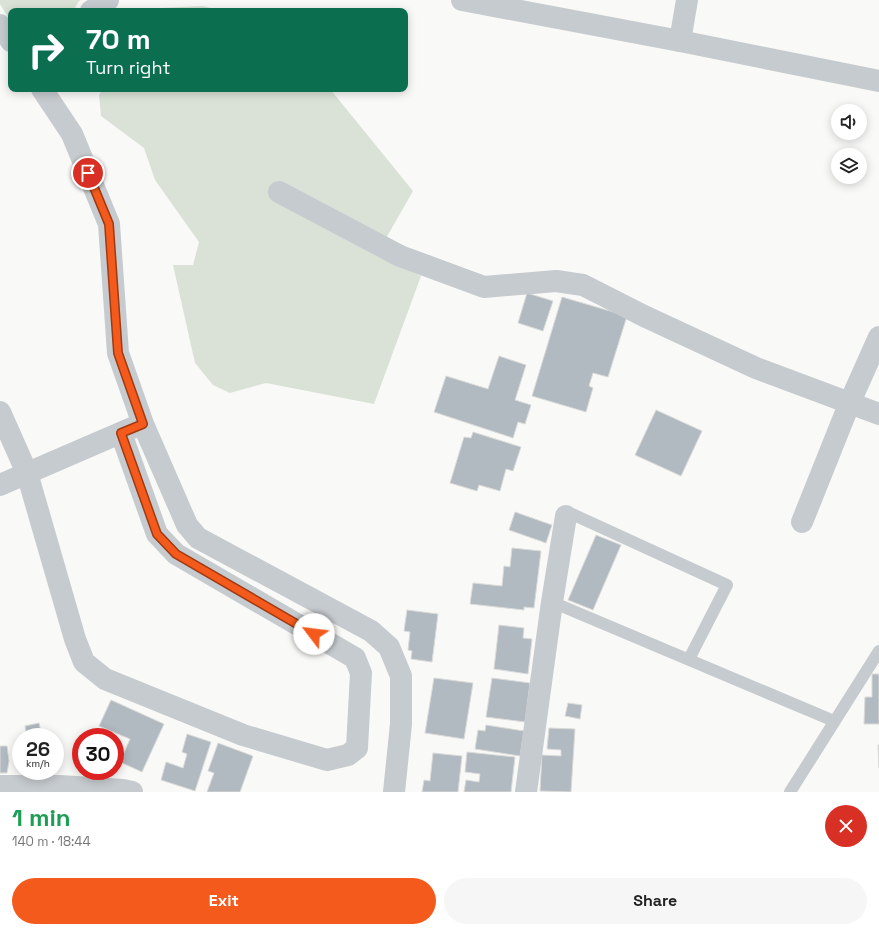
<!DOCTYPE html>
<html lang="en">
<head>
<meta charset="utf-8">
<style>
  :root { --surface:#fff; --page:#f6f6f6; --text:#222; --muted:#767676; --accent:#f45a1c }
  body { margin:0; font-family:"Space Grotesk",sans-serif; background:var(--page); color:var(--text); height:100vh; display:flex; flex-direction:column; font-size:15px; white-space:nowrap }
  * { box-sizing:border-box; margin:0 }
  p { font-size:13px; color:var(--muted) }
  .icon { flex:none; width:22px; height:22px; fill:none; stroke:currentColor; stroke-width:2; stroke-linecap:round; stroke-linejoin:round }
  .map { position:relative; height:792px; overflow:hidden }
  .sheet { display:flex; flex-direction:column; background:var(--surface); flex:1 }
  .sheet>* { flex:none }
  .guide { position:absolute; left:8px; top:8px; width:400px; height:84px; border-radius:8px; box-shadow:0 2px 10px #0003; background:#0b6e4f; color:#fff; overflow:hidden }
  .fabs { position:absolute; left:831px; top:104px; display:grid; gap:8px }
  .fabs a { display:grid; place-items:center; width:36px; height:36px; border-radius:50%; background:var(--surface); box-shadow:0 2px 10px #0003; font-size:20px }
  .speed { position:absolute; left:12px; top:728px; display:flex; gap:8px; font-size:20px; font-weight:700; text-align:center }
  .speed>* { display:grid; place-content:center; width:52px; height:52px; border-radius:50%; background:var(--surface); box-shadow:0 2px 10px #0003; line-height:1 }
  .speed small { font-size:10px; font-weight:400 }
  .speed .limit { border:6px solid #d22; background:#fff; color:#111 }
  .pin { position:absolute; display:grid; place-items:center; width:34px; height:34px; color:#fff; margin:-17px; border:2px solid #fff; border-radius:50%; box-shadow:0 1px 4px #0007 }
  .me { position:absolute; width:44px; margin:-22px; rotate:300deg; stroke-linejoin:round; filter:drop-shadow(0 0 3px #0008) }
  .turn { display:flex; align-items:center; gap:14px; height:84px; padding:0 12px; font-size:18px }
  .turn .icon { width:52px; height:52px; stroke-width:2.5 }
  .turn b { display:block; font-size:28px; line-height:34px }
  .round { display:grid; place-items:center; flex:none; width:42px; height:42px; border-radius:21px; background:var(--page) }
  .summary { display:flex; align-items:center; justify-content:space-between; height:68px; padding:0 12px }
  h1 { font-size:24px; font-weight:700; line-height:30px; color:#1e9e55 }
  .cta { display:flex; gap:8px; margin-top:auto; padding:8px 12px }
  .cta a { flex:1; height:46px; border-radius:24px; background:var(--accent); color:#fff; font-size:16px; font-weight:700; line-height:46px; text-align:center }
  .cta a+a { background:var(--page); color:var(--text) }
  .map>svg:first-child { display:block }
  .green { fill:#dae2d7 }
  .building { fill:#b1b9c1; stroke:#dbdbd9 }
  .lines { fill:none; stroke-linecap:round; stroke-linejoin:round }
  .service { stroke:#c6cbcf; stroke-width:12 }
  .minor { stroke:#c6cbcf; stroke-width:22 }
  .route-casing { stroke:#9f3a12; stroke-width:10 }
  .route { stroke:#f45a1c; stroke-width:7 }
</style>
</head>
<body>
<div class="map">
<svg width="879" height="792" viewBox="0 0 879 792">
  <rect width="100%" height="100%" fill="#f9f9f7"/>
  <!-- green -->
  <g class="green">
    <path d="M 0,0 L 81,0 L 79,1 L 73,11 L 11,11 L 11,22 L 0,4 Z"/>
    <path d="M 203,6 L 223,11 L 159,11 L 162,8 Z"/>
    <path d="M 103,89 L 330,89 L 413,191 L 377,254 L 421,276 L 374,404 L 266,383 L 230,393 L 213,385 L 195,363 L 173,265 L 193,265 L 199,242 L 155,180 L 144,148 L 101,116 L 99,95 Z"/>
  </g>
  <!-- building -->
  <g class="building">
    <path d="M 527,293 L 553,301 L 543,331 L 518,323 Z"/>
    <path d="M 562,297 L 627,316 L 608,377 L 593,373 L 589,386 L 593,388 L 586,412 L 532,396 Z"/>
    <path d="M 499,356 L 526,365 L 515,400 L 531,405 L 525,424 L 518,422 L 513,438 L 434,412 L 446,376 L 488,389 Z"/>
    <path d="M 656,410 L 702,431 L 681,476 L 635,455 Z"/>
    <path d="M 473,432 L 521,447 L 513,471 L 506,469 L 500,491 L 479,485 L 477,491 L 450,483 L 464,437 L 471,438 Z"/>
    <path d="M 515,512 L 552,525 L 546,543 L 509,530 Z"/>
    <path d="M 596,535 L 621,545 L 593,610 L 568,600 Z"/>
    <path d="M 512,548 L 541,551 L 534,608 L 524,607 L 524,610 L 470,604 L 473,583 L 502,586 L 504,566 L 510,567 Z"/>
    <path d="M 407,610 L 438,614 L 432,662 L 411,659 L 412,651 L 408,650 L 410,632 L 404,631 Z"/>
    <path d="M 499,625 L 524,628 L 523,638 L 532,639 L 528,674 L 494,669 Z"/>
    <path d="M 872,674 L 879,674 L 879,724 L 864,724 L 865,697 L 872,697 Z"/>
    <path d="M 434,678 L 473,683 L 464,739 L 425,733 Z"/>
    <path d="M 492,678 L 530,683 L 525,722 L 486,717 Z"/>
    <path d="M 111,700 L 164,724 L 142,772 L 120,762 L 130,739 L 99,726 Z"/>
    <path d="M 568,703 L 582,705 L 580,719 L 565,716 Z"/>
    <path d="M 39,723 L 42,737 L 27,737 L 25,726 Z"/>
    <path d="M 486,725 L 524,731 L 520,756 L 475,749 L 478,730 L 485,731 Z"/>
    <path d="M 549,728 L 575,729 L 571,792 L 540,791 L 542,755 L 561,756 L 561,750 L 547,749 Z"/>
    <path d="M 187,734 L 211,742 L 195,791 L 161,780 L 166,762 L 183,768 L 187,754 L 182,752 Z"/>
    <path d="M 218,743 L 253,756 L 240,792 L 207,792 L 214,773 L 208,771 Z"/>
    <path d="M 878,745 L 879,745 L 879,768 Z"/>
    <path d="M 0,746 L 7,746 L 9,761 L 7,773 L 0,773 Z"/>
    <path d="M 467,752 L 515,757 L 511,792 L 464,792 L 466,780 L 479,782 L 480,774 L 465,772 Z"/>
    <path d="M 433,753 L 462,756 L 458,792 L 422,792 L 424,780 L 430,781 Z"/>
    <path d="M 35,771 L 49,771 L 49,772 L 35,775 Z"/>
  </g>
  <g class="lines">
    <!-- service -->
    <g class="service">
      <path d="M 566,516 L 572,514 L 727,585 L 689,659"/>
      <path d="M 552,602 L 834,721"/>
      <path d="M 790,792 L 879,651"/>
    </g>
    <!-- minor -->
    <g class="minor">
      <path d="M 462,0 L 680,41 L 879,81"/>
      <path d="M 91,11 L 108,0"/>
      <path d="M 0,25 L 11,41"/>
      <path d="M 680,41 L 687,0"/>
      <path d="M 42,89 L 72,134 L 109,224 L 118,353 L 143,424 L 187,525 L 198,538 L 371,631 L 389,647 L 401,676 L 401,724 L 394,792"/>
      <path d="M 279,192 L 400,256 L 484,287 L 556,281 L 583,285 L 644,316 L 756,368 L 879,414"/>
      <path d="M 0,412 L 27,473 L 75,639 L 84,662 L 105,679 L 243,735 L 327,760 L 348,755 L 357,748 L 361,673 L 355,658 L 176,554 L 157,534 L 121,433"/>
      <path d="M 0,485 L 134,427"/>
      <path d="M 802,522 L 850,402 L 879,337"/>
      <path d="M 0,786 L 60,786 L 123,790 L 132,792"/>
      <path d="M 526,792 L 552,602 L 566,516"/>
    </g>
  </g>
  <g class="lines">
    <!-- route casing -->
    <g class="route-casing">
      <path id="route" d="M 88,173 L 109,224 L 118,353 L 143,424 L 121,433 L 157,534 L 176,554 L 314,634"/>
    </g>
    <!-- route -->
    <use href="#route" class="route"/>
  </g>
</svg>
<div class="fabs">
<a><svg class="icon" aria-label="sound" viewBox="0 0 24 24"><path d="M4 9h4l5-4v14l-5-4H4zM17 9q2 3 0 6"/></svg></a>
<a><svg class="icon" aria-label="layers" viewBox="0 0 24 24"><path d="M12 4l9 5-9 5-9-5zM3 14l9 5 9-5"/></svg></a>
</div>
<div class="speed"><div>26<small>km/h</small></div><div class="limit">30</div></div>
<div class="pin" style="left:88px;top:173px;background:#d93025"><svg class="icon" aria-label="arrive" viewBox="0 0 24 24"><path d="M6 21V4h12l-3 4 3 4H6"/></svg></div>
<svg class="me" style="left:314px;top:634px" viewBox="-20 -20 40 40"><circle r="19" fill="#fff"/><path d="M0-13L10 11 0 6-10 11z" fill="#f45a1c"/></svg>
<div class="guide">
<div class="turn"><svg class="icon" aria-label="right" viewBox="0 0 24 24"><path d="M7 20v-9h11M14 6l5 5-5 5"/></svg><div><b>70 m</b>Turn right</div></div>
</div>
</div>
<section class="sheet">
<div class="summary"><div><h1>1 min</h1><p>140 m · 18:44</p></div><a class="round" style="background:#d93025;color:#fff"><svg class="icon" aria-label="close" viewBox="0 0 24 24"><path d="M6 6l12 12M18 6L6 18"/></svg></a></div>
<div class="cta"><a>Exit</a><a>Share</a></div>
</section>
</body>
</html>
